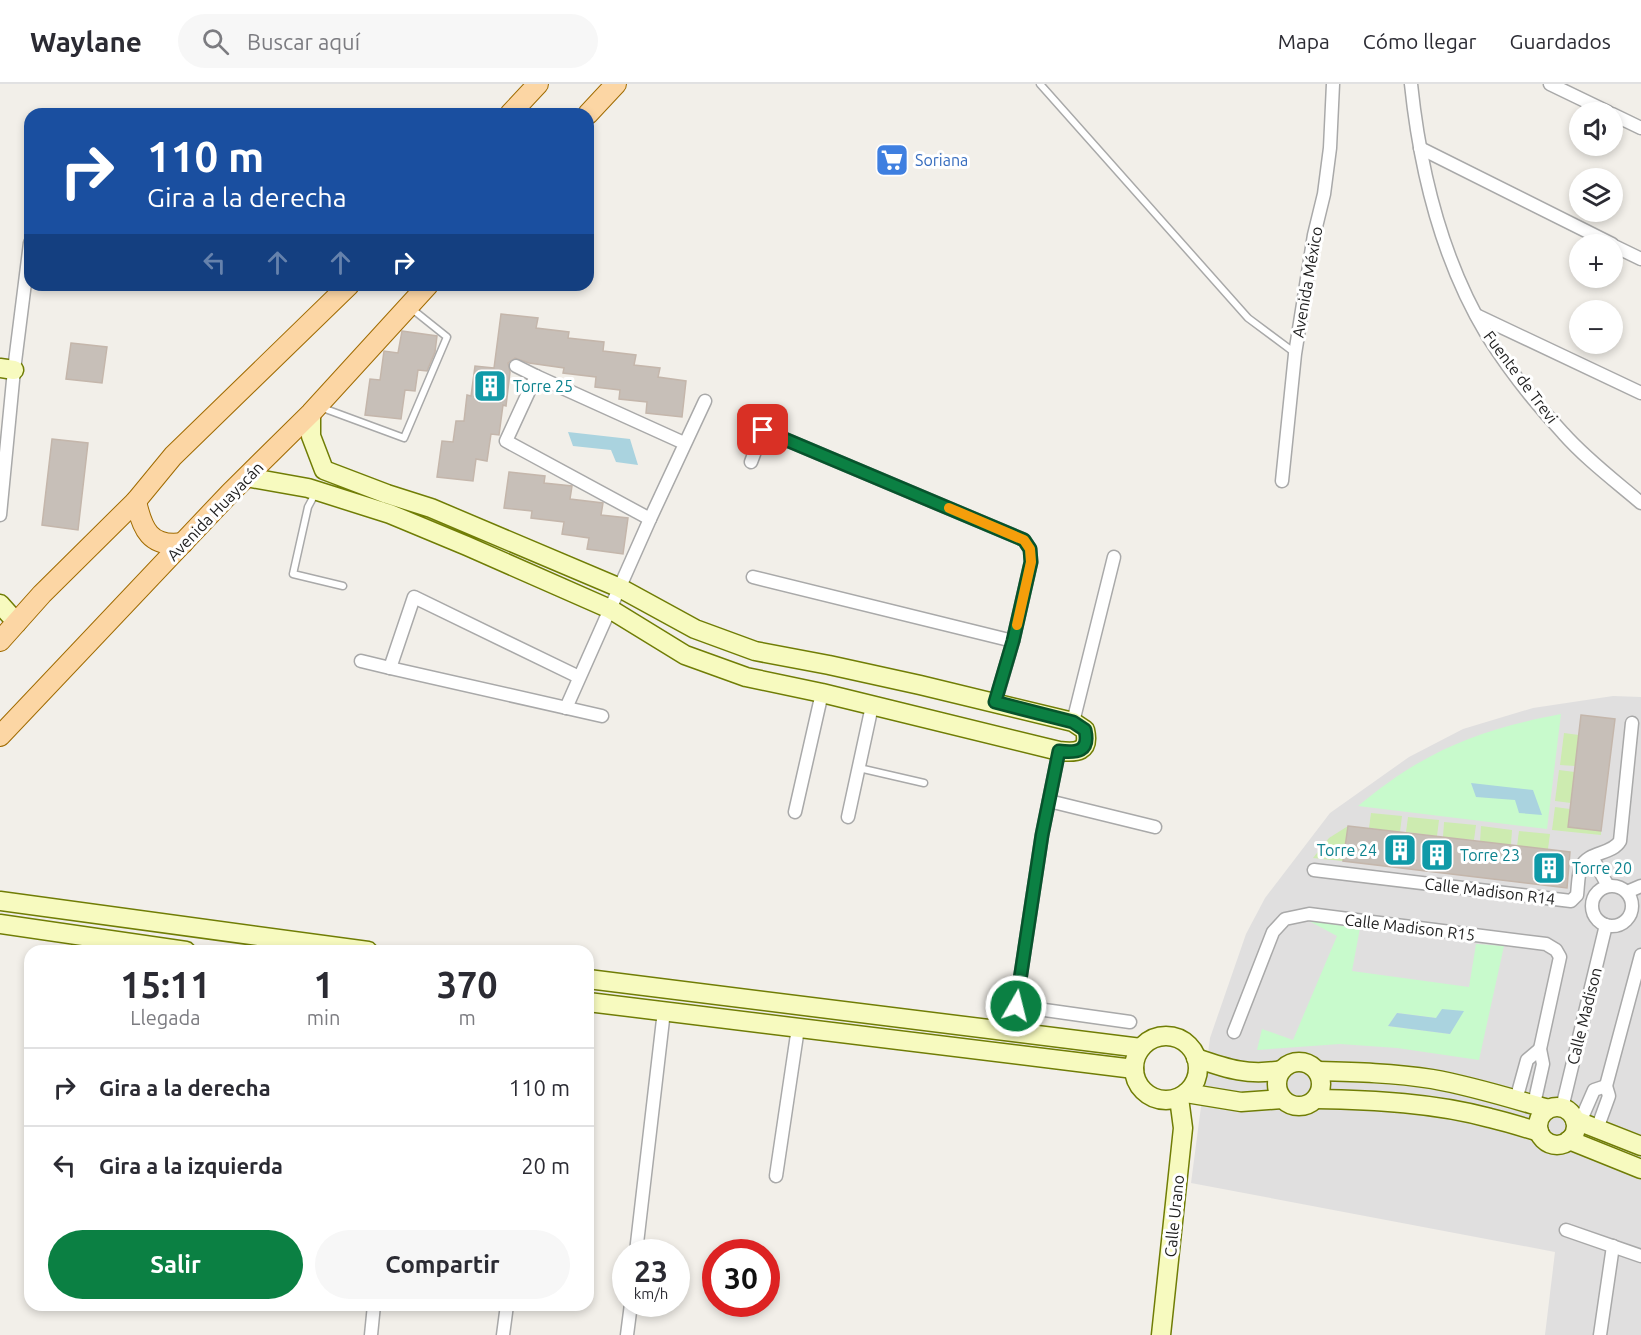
<!DOCTYPE html>
<html lang="es">
<head>
<meta charset="utf-8">
<style>
  :root { --surface:#fff; --page:#f7f7f7; --text:#2b2b33; --muted:#7c7c81; --line:#e1e1e2; --accent:#0b8043 }
  body { margin:0; font-family:Ubuntu,sans-serif; background:var(--page); color:var(--text); height:100vh; display:flex; flex-direction:column; font-size:22px; white-space:nowrap }
  * { box-sizing:border-box; margin:0 }
  p { font-size:20px; color:var(--muted) }
  .icon { flex:none; width:33px; height:33px; fill:none; stroke:currentColor; stroke-width:2; stroke-linecap:round; stroke-linejoin:round }
  .map { position:relative; flex:1; overflow:hidden }
  .panel { position:absolute; left:24px; top:861px; width:570px; height:366px; display:flex; flex-direction:column; background:var(--surface); border-radius:18px; box-shadow:0 3px 9px #0003 }
  .panel>* { flex:none }
  .guide { position:absolute; left:24px; top:24px; width:570px; height:183px; border-radius:18px; box-shadow:0 3px 9px #0003; background:#1a4fa0; color:#fff; overflow:hidden }
  .tools { position:absolute; left:1569px; top:18px; display:grid; gap:12px }
  .tools a { display:grid; place-items:center; width:54px; height:54px; border-radius:50%; background:var(--surface); box-shadow:0 3px 9px #0003; font-size:30px }
  .speed { position:absolute; left:612px; top:1155px; display:flex; gap:12px; font-size:30px; font-weight:700; text-align:center }
  .speed>* { display:grid; place-content:center; width:78px; height:78px; border-radius:50%; background:var(--surface); box-shadow:0 3px 9px #0003; line-height:1 }
  .speed small { font-size:15px; font-weight:400 }
  .speed .limit { border:9px solid #d22; background:#fff; color:#111 }
  .pin { position:absolute; display:grid; place-items:center; width:51px; height:51px; color:#fff; margin:-26px; border-radius:12px; box-shadow:0 3px 9px #0006 }
  .me { position:absolute; width:66px; margin:-33px; rotate:8deg; stroke-linejoin:round; filter:drop-shadow(0 0 4px #0008) }
  .turn { display:flex; align-items:center; gap:21px; height:126px; padding:0 24px; font-size:27px }
  .turn .icon { width:78px; height:78px; stroke-width:2.5 }
  .turn b { display:block; font-size:42px; line-height:51px }
  .lanes { display:flex; align-items:center; height:57px; padding:0 24px; background:#0003; justify-content:center; gap:30px; direction:ltr }
  .lanes .off { opacity:.35 }
  .eta { display:flex; justify-content:space-evenly; align-items:center; height:102px; text-align:center }
  .eta b { font-size:36px; font-weight:600; line-height:42px }
  .cta { display:flex; gap:12px; margin-top:auto; padding:12px 24px }
  .cta a { flex:1; height:69px; border-radius:36px; background:var(--accent); color:#fff; font-size:24px; font-weight:600; line-height:69px; text-align:center }
  .cta a+a { background:var(--page); color:var(--text) }
  ul { padding:0; list-style:none }
  li { display:flex; align-items:center; gap:18px; height:78px; padding:0 24px; border-top:2px solid var(--line) }
  li div { flex:1 }
  li b { display:block; font-size:22px }
  li em { font-style:normal }
  header { display:flex; align-items:center; gap:36px; box-sizing:border-box; height:84px; padding:0 30px; background:var(--surface); border-bottom:2px solid var(--line) }
  header strong { font-size:28px }
  nav { display:flex; gap:33px; margin-inline-start:auto; font-size:21px }
  .search { width:420px; height:54px; background:var(--page); display:flex; align-items:center; gap:15px; box-sizing:border-box; padding:0 21px; border-radius:33px; color:var(--muted); font-size:22px }
  .map>svg:first-child { display:block }
  .residential { fill:#e0dfdf }
  .grass { fill:#cdebb0 }
  .park { fill:#c8facc; fill-rule:evenodd }
  .water { fill:#aad3df }
  .building { fill:#c7bfb8; stroke:#c4b6ab; stroke-width:1.5 }
  .lines { fill:none; stroke-linecap:round; stroke-linejoin:round }
  .lane-casing { stroke:#a9a9a9; stroke-width:9 }
  .street-casing { stroke:#a9a9a9; stroke-width:15 }
  .secondary-casing { stroke:#707d05; stroke-width:21 }
  .primary-casing { stroke:#a06b00; stroke-width:22 }
  .lane { stroke:#fff; stroke-width:6 }
  .street { stroke:#fff; stroke-width:12 }
  .secondary { stroke:#f7fabf; stroke-width:18 }
  .primary { stroke:#fcd6a4; stroke-width:20 }
  .route-casing { stroke:#07532c; stroke-width:15 }
  .route { stroke:#0b8043; stroke-width:10 }
  .slow { stroke:#f59e0b; stroke-width:10 }
  .labels { text-anchor:middle; dominant-baseline:central; stroke-width:6; stroke-linejoin:round; paint-order:stroke }
  .shop-label { font-size:16px; fill:#366cbe; stroke:#fff; text-anchor:start }
  .street-label { font-size:16px; fill:#222; stroke:#fff }
  .culture-label { font-size:16px; fill:#0d838f; stroke:#fff; text-anchor:start }
</style>
</head>
<body>
<header>
<strong>Waylane</strong>
<div class="search"><svg class="icon" aria-label="search" viewBox="0 0 24 24"><circle cx="10" cy="10" r="6"/><path d="M15 15l6 6"/></svg>Buscar aquí</div>
<nav><a>Mapa</a><a>Cómo llegar</a><a>Guardados</a></nav>
</header>
<div class="map">
<svg width="1641" height="1251" viewBox="0 0 1641 1251">
  <rect width="100%" height="100%" fill="#f2efe9"/>
  <!-- residential -->
  <path class="residential" d="M 1613,612 L 1641,613 L 1641,1251 L 1545,1251 L 1555,1168 L 1191,1099 L 1210,954 L 1246,850 L 1265,814 L 1330,729 L 1409,673 L 1463,645 L 1533,624 Z"/>
  <!-- grass -->
  <g class="grass">
    <path d="M 1564,649 L 1579,651 L 1575,682 L 1560,681 Z"/>
    <path d="M 1559,686 L 1575,688 L 1571,719 L 1555,717 Z"/>
    <path d="M 1555,723 L 1570,725 L 1568,743 L 1601,747 L 1601,751 L 1552,746 Z"/>
    <path d="M 1371,729 L 1402,732 L 1400,748 L 1369,744 Z"/>
    <path d="M 1408,733 L 1439,736 L 1437,752 L 1406,748 Z"/>
    <path d="M 1444,738 L 1476,741 L 1474,756 L 1443,753 Z"/>
    <path d="M 1348,742 L 1343,777 L 1313,774 L 1329,754 Z"/>
    <path d="M 1481,742 L 1512,746 L 1511,761 L 1480,758 Z"/>
    <path d="M 1519,747 L 1550,750 L 1548,765 L 1517,762 Z"/>
  </g>
  <!-- park -->
  <g class="park">
    <path d="M 1561,630 L 1547,745 L 1358,722 C 1424,667 1477,646 1561,630 Z"/>
    <path d="M 1309,837 L 1360,844 L 1352,887 L 1469,903 L 1476,860 L 1504,862 L 1479,976 L 1397,964 L 1340,960 L 1257,966 L 1262,945 L 1293,956 L 1337,852 ZM 1397,929 L 1436,934 L 1450,950 L 1388,942 Z"/>
  </g>
  <!-- water -->
  <g class="water">
    <path d="M 568,348 L 630,355 L 638,381 L 616,378 L 611,366 L 573,362 Z"/>
    <path d="M 1471,699 L 1533,706 L 1542,731 L 1519,729 L 1515,716 L 1476,713 Z"/>
    <path d="M 1442,925 L 1464,927 L 1450,950 L 1388,942 L 1397,929 L 1436,934 Z"/>
  </g>
  <!-- building -->
  <g class="building">
    <path d="M 501,230 L 538,234 L 536,244 L 569,248 L 568,254 L 604,258 L 603,267 L 636,271 L 634,281 L 660,284 L 658,293 L 686,297 L 682,333 L 646,329 L 647,318 L 619,315 L 620,306 L 595,303 L 596,293 L 563,289 L 564,284 L 529,279 L 515,274 L 508,279 L 510,288 L 506,322 L 503,321 L 499,351 L 491,350 L 487,377 L 476,375 L 473,397 L 437,393 L 442,357 L 453,358 L 456,337 L 464,337 L 467,311 L 471,312 L 475,282 L 494,284 Z"/>
    <path d="M 402,247 L 437,252 L 435,268 L 427,287 L 418,286 L 415,307 L 405,306 L 401,335 L 365,331 L 370,295 L 380,296 L 384,267 L 398,269 Z"/>
    <path d="M 71,259 L 107,263 L 102,299 L 66,295 Z"/>
    <path d="M 52,355 L 88,359 L 78,446 L 42,441 Z"/>
    <path d="M 509,388 L 545,392 L 544,399 L 572,402 L 570,415 L 603,419 L 601,431 L 628,434 L 623,470 L 587,465 L 589,454 L 562,450 L 564,438 L 531,434 L 532,427 L 504,424 Z"/>
    <path d="M 1581,631 L 1615,635 L 1601,747 L 1568,743 Z"/>
    <path d="M 1348,742 L 1570,768 L 1567,804 L 1343,777 Z"/>
  </g>
  <g class="lines">
    <!-- lane casing -->
    <g class="lane-casing">
      <g id="lane">
        <path d="M 1040,0 L 1248,234 L 1295,269"/>
        <path d="M 320,323 L 404,354 L 447,253 L 412,225"/>
        <path d="M 316,408 L 308,423 L 293,490 L 343,502"/>
        <path d="M 859,684 L 924,699"/>
      </g>
    </g>
    <!-- street casing -->
    <g class="street-casing">
      <g id="street">
        <path d="M 1411,0 C 1420,86 1442,176 1487,251 C 1507,283 1537,321 1563,349 C 1586,375 1614,396 1641,419"/>
        <path d="M 1550,0 L 1608,28"/>
        <path d="M 1612,30 L 1641,44"/>
        <path d="M 1420,64 L 1612,160"/>
        <path d="M 1612,161 L 1641,175"/>
        <path d="M 1478,232 L 1641,309"/>
        <path d="M 516,282 L 536,292"/>
        <path d="M 684,359 L 536,292 L 506,357 L 650,435 L 705,317"/>
        <path d="M 751,378 L 763,346 L 1024,456 L 1030,465 L 1031,478 L 1013,557 L 995,619"/>
        <path d="M 1282,397 L 1295,270 L 1314,151 L 1324,110 L 1330,64 L 1333,0"/>
        <path d="M 0,431 L 14,286 L 30,159"/>
        <path d="M 753,493 L 1013,557"/>
        <path d="M 361,577 L 390,584"/>
        <path d="M 579,593 L 414,513 L 390,584 L 602,632"/>
        <path d="M 566,624 L 650,435"/>
        <path d="M 1073,638 L 1114,473"/>
        <path d="M 1059,667 L 1042,751 L 1016,922 L 1130,938"/>
        <path d="M 1049,717 L 1155,743"/>
        <path d="M 795,728 L 822,609"/>
        <path d="M 848,733 L 872,622"/>
        <path d="M 1592,773 L 1608,802"/>
        <path d="M 1314,786 L 1571,817 L 1577,811 C 1578,803 1578,790 1581,783 C 1588,767 1612,771 1620,757 L 1632,639"/>
        <circle cx="1612" cy="822" r="20"/>
        <path d="M 1627,808 L 1641,802"/>
        <path d="M 1234,948 L 1273,848 L 1285,835 L 1309,830 L 1546,860 L 1556,866 L 1560,873 L 1540,965 L 1543,980 L 1534,1020"/>
        <path d="M 1606,1002 L 1641,871"/>
        <path d="M 1516,1016 L 1527,976 L 1540,965"/>
        <path d="M 1562,1024 L 1606,841"/>
        <path d="M 1580,1038 L 1594,1006 L 1606,1002"/>
        <path d="M 1597,1045 L 1609,1012 L 1606,1002"/>
        <path d="M 776,1092 L 798,944"/>
        <path d="M 1566,1146 L 1641,1172"/>
        <path d="M 636,1168 L 664,927"/>
        <path d="M 371,1251 L 374,1221"/>
        <path d="M 503,1251 L 507,1221"/>
        <path d="M 627,1251 L 631,1220"/>
        <path d="M 1600,1251 L 1613,1162"/>
      </g>
    </g>
    <!-- secondary casing -->
    <g class="secondary-casing">
      <g id="secondary">
        <path d="M 0,284 L 14,286"/>
        <path d="M 246,393 L 308,404 L 390,430 L 467,462 L 610,525 L 685,571 L 746,593 L 822,609 L 1059,667 C 1077,669 1090,668 1085,646 L 1073,638 L 920,601 L 829,581 L 755,567 L 695,545 L 620,504 L 431,424 L 387,410 L 324,386 L 311,352 L 311,329"/>
        <path d="M 0,520 L 17,539"/>
        <path d="M 0,817 L 368,867"/>
        <path d="M 0,840 L 186,867"/>
        <path d="M 588,895 L 1141,964"/>
        <path d="M 588,918 L 1134,985"/>
        <circle cx="1166" cy="984" r="32"/>
        <path d="M 1196,974 C 1228,985 1248,992 1282,986"/>
        <circle cx="1299" cy="1000" r="22"/>
        <path d="M 1317,987 C 1355,988 1394,989 1432,995 C 1472,1002 1510,1014 1548,1025"/>
        <path d="M 1186,1009 L 1241,1018 L 1282,1015"/>
        <path d="M 1316,1015 C 1374,1016 1435,1019 1490,1034 C 1507,1038 1523,1043 1539,1048"/>
        <circle cx="1557" cy="1042" r="19"/>
        <path d="M 1575,1036 L 1641,1062"/>
        <path d="M 1569,1056 L 1641,1085"/>
        <path d="M 1161,1251 L 1183,1044 L 1179,1014"/>
      </g>
    </g>
    <!-- primary casing -->
    <g class="primary-casing">
      <g id="primary">
        <path d="M 510,30 L 538,0"/>
        <path d="M 588,30 L 616,0"/>
        <path d="M 136,417 C 142,445 150,464 183,459"/>
        <path d="M 0,557 L 42,510 L 136,417 L 173,372 L 349,201"/>
        <path d="M 0,652 L 230,409 L 311,329 L 428,201"/>
      </g>
    </g>
    <!-- lane -->
    <use href="#lane" class="lane"/>
    <!-- street -->
    <use href="#street" class="street"/>
    <!-- secondary -->
    <use href="#secondary" class="secondary"/>
    <!-- primary -->
    <use href="#primary" class="primary"/>
  </g>
  <g class="lines">
    <!-- route casing -->
    <g class="route-casing">
      <path id="route" d="M 763,346 L 1024,456 L 1030,465 L 1031,478 L 1013,557 L 995,618 L 1073,638 L 1085,646 C 1090,668 1077,669 1059,667 L 1042,751 L 1016,922"/>
    </g>
    <!-- route -->
    <use href="#route" class="route"/>
    <!-- slow -->
    <path class="slow" d="M 949,424 L 1024,456 L 1030,465 L 1031,478 L 1017,541"/>
  </g>
  <!-- icons -->
  <defs>
    <g id="supermarket-square" transform="scale(1.725)"><rect x="-9" y="-9" width="18" height="18" rx="4" fill="#3f7fe0" stroke="#fff"/><path d="M-6-5.5h2.5l.6 2H6L4.5 2H-2.5L-4.4-4H-6ZM-1.5 3.2a1.3 1.3 0 1 0 .1 0ZM3 3.2a1.3 1.3 0 1 0 .1 0Z" fill="#fff"/></g>
    <g id="building-square" transform="scale(1.725)"><rect x="-9" y="-9" width="18" height="18" rx="4" fill="#0f9aa8" stroke="#fff"/><path d="M-4-6H4V6H1V3H-1V6H-4ZM-2.5-4.3h1.7v1.8h-1.7ZM.8-4.3h1.7v1.8H.8ZM-2.5-1h1.7V.8h-1.7ZM.8-1h1.7V.8H.8Z" fill="#fff"/></g>
  </defs>
  <g fill-rule="evenodd">
    <use href="#supermarket-square" x="892" y="76"/>
    <use href="#building-square" x="490" y="302"/>
    <use href="#building-square" x="1400" y="766"/>
    <use href="#building-square" x="1437" y="771"/>
    <use href="#building-square" x="1549" y="784"/>
  </g>
  <g class="labels">
    <!-- shop labels -->
    <g class="shop-label">
      <text x="915" y="76">Soriana</text>
    </g>
    <!-- street labels -->
    <g class="street-label">
      <text transform="translate(1307 198) rotate(-80)">Avenida México</text>
      <text transform="translate(1521 293) rotate(53)">Fuente de Trevi</text>
      <text transform="translate(215 427) rotate(-46)">Avenida Huayacán</text>
      <text transform="translate(1490 807) rotate(7)">Calle Madison R14</text>
      <text transform="translate(1410 843) rotate(7)">Calle Madison R15</text>
      <text transform="translate(1584 932) rotate(-76)">Calle Madison</text>
      <text transform="translate(1174 1132) rotate(-84)">Calle Urano</text>
    </g>
    <!-- culture labels -->
    <g class="culture-label">
      <text x="513" y="302">Torre 25</text>
      <text x="1377" y="766" text-anchor="end">Torre 24</text>
      <text x="1460" y="771">Torre 23</text>
      <text x="1572" y="784">Torre 20</text>
    </g>
  </g>
</svg>
<div class="tools">
<a><svg class="icon" aria-label="sound" viewBox="0 0 24 24"><path d="M4 9h4l5-4v14l-5-4H4zM17 9q2 3 0 6"/></svg></a>
<a><svg class="icon" aria-label="layers" viewBox="0 0 24 24"><path d="M12 4l9 5-9 5-9-5zM3 14l9 5 9-5"/></svg></a>
<a>+</a>
<a>−</a>
</div>
<div class="speed"><div>23<small>km/h</small></div><div class="limit">30</div></div>
<div class="pin" style="left:763px;top:346px;background:#d93025"><svg class="icon" aria-label="arrive" viewBox="0 0 24 24"><path d="M6 21V4h12l-3 4 3 4H6"/></svg></div>
<svg class="me" style="left:1016px;top:922px" viewBox="-20 -20 40 40"><circle r="17" fill="#0b8043" stroke="#fff" stroke-width="3"/><path d="M0-11L8 9 0 5-8 9z" fill="#fff"/></svg>
<div class="guide">
<div class="turn"><svg class="icon" aria-label="right" viewBox="0 0 24 24"><path d="M7 20v-9h11M14 6l5 5-5 5"/></svg><div><b>110 m</b>Gira a la derecha</div></div>
<div class="lanes"><svg class="icon off" aria-label="left" viewBox="0 0 24 24"><path d="M17 20v-9H6M10 6l-5 5 5 5"/></svg><svg class="icon off" aria-label="ahead" viewBox="0 0 24 24"><path d="M12 20V5M6 11l6-6 6 6"/></svg><svg class="icon off" aria-label="ahead" viewBox="0 0 24 24"><path d="M12 20V5M6 11l6-6 6 6"/></svg><svg class="icon" aria-label="right" viewBox="0 0 24 24"><path d="M7 20v-9h11M14 6l5 5-5 5"/></svg></div>
</div>
<section class="panel">
<div class="eta">
<div><b>15:11</b><p>Llegada</p></div>
<div><b>1</b><p>min</p></div>
<div><b>370</b><p>m</p></div>
</div>
<ul>
<li><svg class="icon" aria-label="right" viewBox="0 0 24 24"><path d="M7 20v-9h11M14 6l5 5-5 5"/></svg><div><b>Gira a la derecha</b></div><em>110 m</em></li>
<li><svg class="icon" aria-label="left" viewBox="0 0 24 24"><path d="M17 20v-9H6M10 6l-5 5 5 5"/></svg><div><b>Gira a la izquierda</b></div><em>20 m</em></li>
</ul>
<div class="cta"><a>Salir</a><a>Compartir</a></div>
</section>
</div>
</body>
</html>
